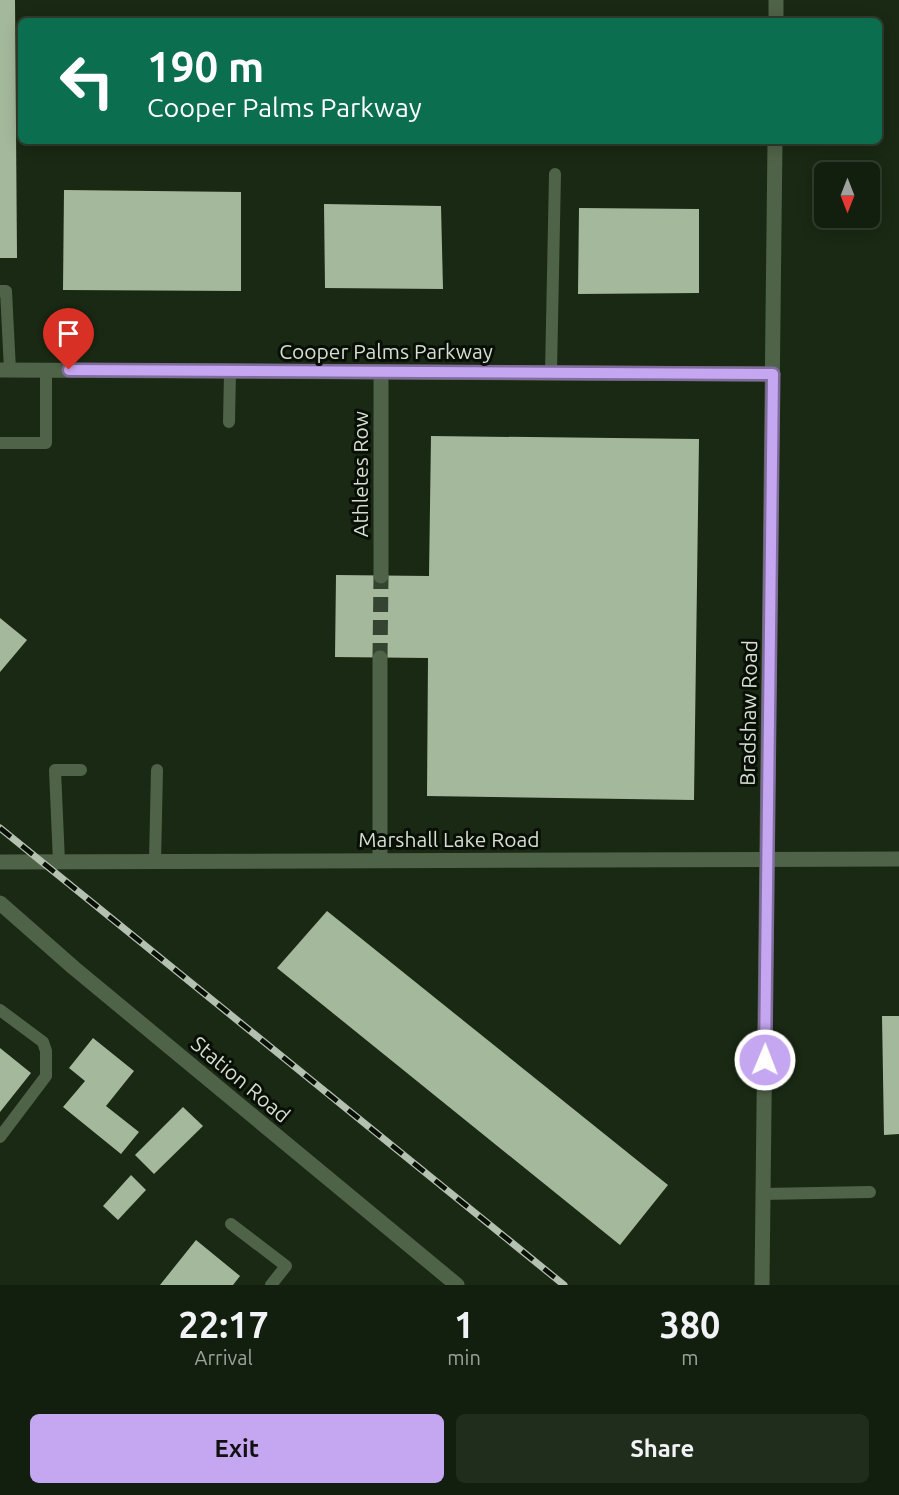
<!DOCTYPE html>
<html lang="en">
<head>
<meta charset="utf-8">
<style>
  :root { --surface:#131f0e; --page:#202c1c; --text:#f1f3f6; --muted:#9da29e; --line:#323d2e; --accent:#c5a7f1 }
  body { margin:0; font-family:Ubuntu,sans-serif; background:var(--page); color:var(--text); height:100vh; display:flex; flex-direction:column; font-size:22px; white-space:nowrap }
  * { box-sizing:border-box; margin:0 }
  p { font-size:20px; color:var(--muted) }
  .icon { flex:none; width:33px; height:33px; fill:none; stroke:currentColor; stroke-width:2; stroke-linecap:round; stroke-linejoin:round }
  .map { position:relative; height:1285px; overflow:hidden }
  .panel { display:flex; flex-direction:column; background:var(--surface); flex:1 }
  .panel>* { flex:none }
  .top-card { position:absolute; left:18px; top:18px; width:864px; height:126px; border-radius:9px; box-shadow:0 3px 15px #0003,0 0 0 2px var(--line); background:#0b6e4f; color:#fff; overflow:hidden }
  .needle { width:39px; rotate:180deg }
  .tools { position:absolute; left:814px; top:162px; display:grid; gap:12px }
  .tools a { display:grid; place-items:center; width:66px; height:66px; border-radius:9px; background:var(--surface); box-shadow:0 3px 15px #0003,0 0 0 2px var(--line); font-size:30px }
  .pin { position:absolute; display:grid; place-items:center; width:51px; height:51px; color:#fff; margin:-62px -26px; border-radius:50% 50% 50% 0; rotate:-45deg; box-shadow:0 0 6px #0007 }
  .pin .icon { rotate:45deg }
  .me { position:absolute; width:66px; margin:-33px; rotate:1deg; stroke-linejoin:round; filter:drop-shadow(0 0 4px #0008) }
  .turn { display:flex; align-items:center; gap:21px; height:126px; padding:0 30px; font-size:27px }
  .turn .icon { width:78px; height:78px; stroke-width:2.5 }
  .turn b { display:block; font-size:42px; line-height:51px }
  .eta { display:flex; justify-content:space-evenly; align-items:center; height:102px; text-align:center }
  .eta b { font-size:36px; font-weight:700; line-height:42px }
  .button { display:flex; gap:12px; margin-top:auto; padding:12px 30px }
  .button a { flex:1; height:69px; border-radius:9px; background:var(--accent); color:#111; font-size:24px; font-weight:700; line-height:69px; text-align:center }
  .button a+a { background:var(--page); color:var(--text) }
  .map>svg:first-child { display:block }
  .building { fill:#a4b99c }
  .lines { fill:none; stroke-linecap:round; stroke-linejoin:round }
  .minor-tunnel { stroke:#354430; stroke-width:15; stroke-dasharray:15 8; stroke-linecap:butt }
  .service { stroke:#4f6348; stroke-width:12 }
  .minor { stroke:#4f6348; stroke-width:15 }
  .tertiary { stroke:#4f6348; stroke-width:15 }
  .rail-casing { stroke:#b4c0b0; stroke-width:7 }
  .rail { stroke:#090f06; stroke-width:4.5; stroke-dasharray:14; stroke-linecap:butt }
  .route-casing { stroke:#806d9d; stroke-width:15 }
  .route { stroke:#c5a7f1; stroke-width:10 }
  .labels { text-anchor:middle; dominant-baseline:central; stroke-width:6; stroke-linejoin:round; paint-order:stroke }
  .street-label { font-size:21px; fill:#d4dfd1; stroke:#090f06 }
</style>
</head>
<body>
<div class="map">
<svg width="899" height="1285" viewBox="0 0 899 1285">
  <rect width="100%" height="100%" fill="#192913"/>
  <!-- building -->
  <g class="building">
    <path d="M 0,0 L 15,0 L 17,258 L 0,258 Z"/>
    <path d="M 64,190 L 241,192 L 241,291 L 63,290 Z"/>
    <path d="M 324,204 L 441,206 L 443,289 L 325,288 Z"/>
    <path d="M 579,208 L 699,209 L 699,293 L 578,294 Z"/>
    <path d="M 431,436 L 699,439 L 694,800 L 427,796 L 428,658 L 335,657 L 336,575 L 429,576 Z"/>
    <path d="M 0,618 L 27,640 L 0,672 Z"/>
    <path d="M 327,911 L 668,1185 L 620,1245 L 277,968 Z"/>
    <path d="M 882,1016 L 899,1016 L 899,1134 L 884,1135 Z"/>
    <path d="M 93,1038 L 134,1071 L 106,1106 L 139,1132 L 121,1154 L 63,1107 L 85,1081 L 69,1068 Z"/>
    <path d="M 0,1048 L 31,1073 L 0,1112 Z"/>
    <path d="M 183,1107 L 203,1126 L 154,1174 L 135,1155 Z"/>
    <path d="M 131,1175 L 146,1190 L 118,1220 L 103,1206 Z"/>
    <path d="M 196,1240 L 240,1276 L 233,1285 L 160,1285 Z"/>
  </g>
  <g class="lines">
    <!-- minor-tunnel -->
    <path class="minor-tunnel" d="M 380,658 L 381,576"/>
    <!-- service -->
    <g class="service">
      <path d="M 0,291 L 6,291 L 10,370"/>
      <path d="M 551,373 L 555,174"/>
      <path d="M 229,422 L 230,372"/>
      <path d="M 0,443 L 46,443 L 46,370"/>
      <path d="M 155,861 L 157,770"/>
      <path d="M 59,862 L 55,770 L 81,770"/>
      <path d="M 0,1010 L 43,1042 L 46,1051 L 46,1076 L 0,1137"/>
      <path d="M 763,1194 L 870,1192"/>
      <path d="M 231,1224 L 286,1266 L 271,1285"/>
    </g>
    <!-- minor -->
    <g class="minor">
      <path d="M 0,370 L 773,374"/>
      <path d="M 381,576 L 381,372"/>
      <path d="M 380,860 L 380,658"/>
      <path d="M 0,862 L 899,859"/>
      <path d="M 0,903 L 74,968 L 457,1285"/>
    </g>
    <!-- tertiary -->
    <g class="tertiary">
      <path d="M 776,21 L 776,0"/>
      <path d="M 762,1285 L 775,141"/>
    </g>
    <!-- rail casing -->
    <g class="rail-casing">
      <path id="rail" d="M 0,828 L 564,1285"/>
    </g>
    <!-- rail -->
    <use href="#rail" class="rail"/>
  </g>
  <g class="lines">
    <!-- route casing -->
    <g class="route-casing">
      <path id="route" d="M 69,370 L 773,374 L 765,1060"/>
    </g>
    <!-- route -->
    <use href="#route" class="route"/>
  </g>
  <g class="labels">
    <!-- street labels -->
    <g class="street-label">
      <text x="386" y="351">Cooper Palms Parkway</text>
      <text transform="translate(360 474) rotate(-90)">Athletes Row</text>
      <text transform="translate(748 713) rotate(-89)">Bradshaw Road</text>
      <text x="449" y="839">Marshall Lake Road</text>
      <text transform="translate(241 1079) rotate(40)">Station Road</text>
    </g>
  </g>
</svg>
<div class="tools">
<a><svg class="needle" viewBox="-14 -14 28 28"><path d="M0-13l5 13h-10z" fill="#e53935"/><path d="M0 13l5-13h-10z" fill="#9da29e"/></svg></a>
</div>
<div class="pin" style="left:69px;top:370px;background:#d93025"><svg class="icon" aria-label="arrive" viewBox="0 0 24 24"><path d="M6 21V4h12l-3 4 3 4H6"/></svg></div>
<svg class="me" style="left:765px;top:1060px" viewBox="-20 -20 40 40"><circle r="17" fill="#c5a7f1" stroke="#fff" stroke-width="3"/><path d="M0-11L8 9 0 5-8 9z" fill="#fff"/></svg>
<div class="top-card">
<div class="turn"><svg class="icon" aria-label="left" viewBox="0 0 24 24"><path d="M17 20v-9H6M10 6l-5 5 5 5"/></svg><div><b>190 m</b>Cooper Palms Parkway</div></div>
</div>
</div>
<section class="panel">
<div class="eta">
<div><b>22:17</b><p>Arrival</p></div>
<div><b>1</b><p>min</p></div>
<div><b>380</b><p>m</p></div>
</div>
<div class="button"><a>Exit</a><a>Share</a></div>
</section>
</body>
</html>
